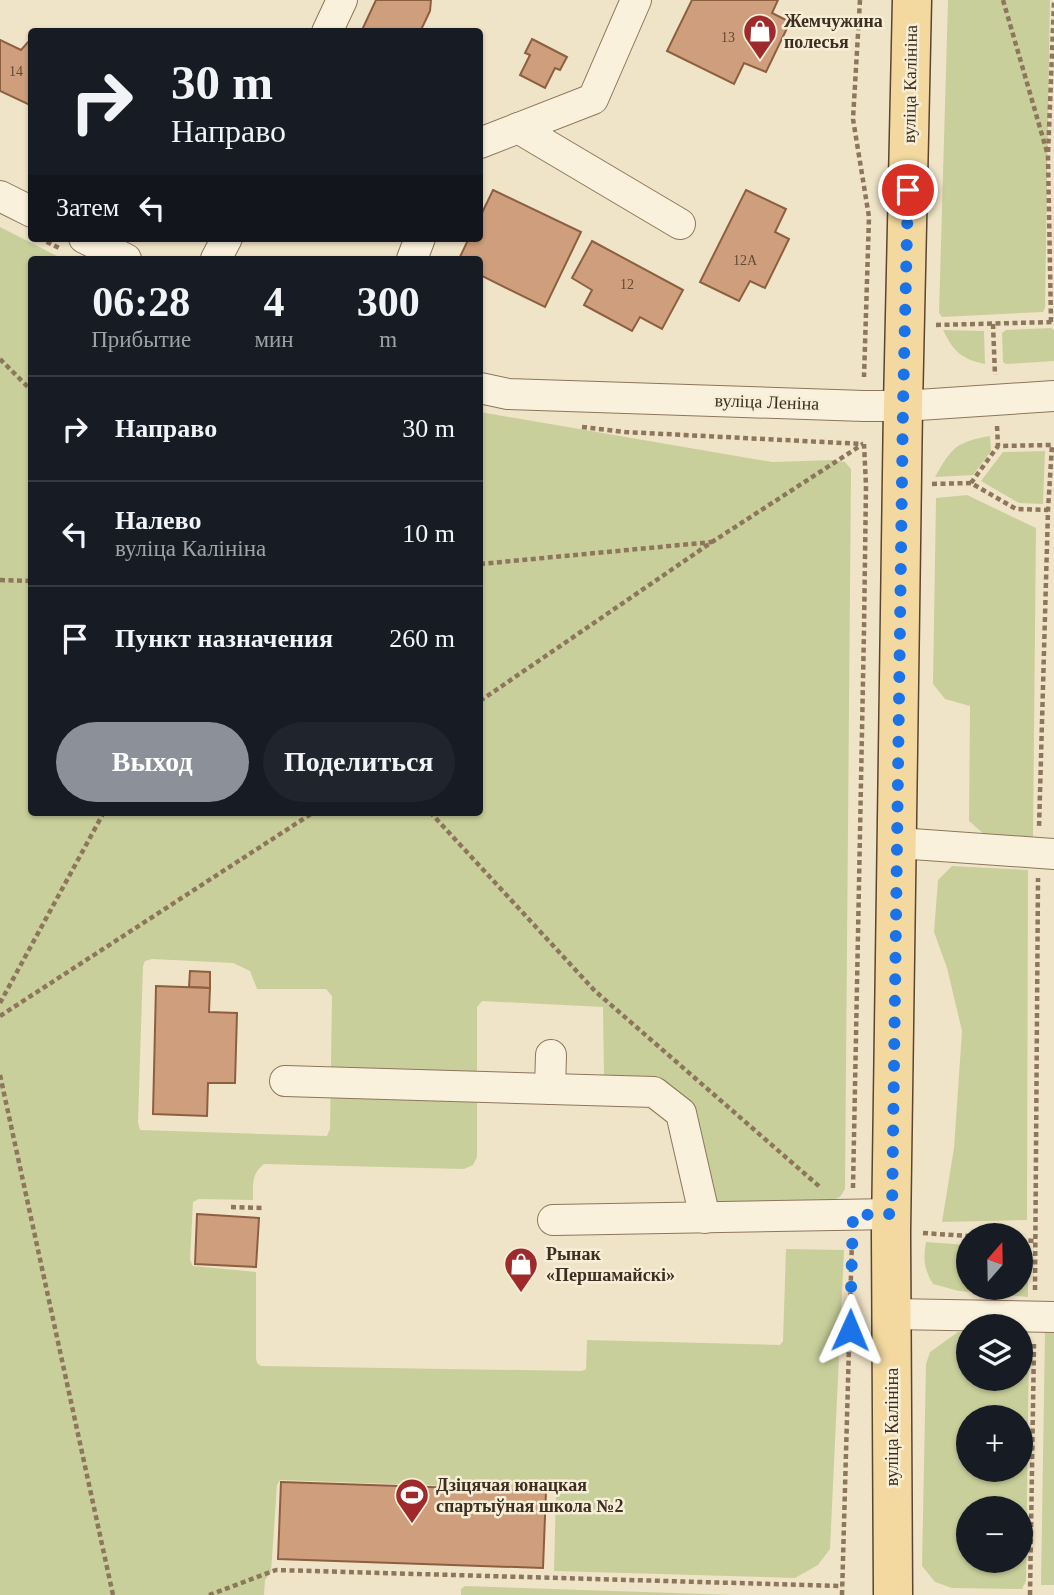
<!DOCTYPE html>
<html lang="ru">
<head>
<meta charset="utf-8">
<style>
  :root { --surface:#171b24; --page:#20242c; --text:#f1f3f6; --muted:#9ea1a6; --line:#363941; --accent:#8c9099 }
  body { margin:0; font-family:"Times New Roman",serif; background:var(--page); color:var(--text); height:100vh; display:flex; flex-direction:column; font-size:26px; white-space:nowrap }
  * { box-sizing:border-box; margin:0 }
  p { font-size:23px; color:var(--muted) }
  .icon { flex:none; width:38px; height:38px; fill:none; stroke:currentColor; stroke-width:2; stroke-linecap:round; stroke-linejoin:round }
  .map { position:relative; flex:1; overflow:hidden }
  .side { position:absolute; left:28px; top:256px; width:455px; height:560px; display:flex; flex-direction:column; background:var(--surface); border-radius:7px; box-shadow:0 2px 5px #0004 }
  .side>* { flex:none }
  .guide { position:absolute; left:28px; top:28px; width:455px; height:214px; border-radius:7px; box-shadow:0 2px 5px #0004; background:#171b24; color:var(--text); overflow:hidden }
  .needle { width:46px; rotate:20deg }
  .tools { position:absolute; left:956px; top:1223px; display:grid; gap:14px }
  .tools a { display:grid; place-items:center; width:77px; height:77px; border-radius:50%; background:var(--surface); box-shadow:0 2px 5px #0004; font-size:35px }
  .pin { position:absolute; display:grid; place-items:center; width:60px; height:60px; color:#fff; margin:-30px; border:4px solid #fff; border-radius:50%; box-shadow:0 2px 7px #0007 }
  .me { position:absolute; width:77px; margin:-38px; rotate:1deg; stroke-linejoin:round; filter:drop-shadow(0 0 5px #0008) }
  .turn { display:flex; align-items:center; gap:24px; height:147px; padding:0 28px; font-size:32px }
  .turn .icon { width:91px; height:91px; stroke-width:2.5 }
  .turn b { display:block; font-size:49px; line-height:60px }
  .then { display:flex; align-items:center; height:66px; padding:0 28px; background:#0003; gap:14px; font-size:26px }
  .eta { display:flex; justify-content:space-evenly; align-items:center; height:119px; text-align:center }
  .eta b { font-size:42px; font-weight:600; line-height:49px }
  .button { display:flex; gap:14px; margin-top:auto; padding:14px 28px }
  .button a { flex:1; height:80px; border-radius:42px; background:var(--accent); color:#fff; font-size:28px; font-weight:600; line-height:80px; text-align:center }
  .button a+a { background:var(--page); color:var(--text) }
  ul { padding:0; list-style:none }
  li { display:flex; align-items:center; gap:21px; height:105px; padding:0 28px; border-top:2px solid var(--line) }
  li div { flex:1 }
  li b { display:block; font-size:26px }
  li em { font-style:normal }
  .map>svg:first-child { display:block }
  .green { fill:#c9cf9b; fill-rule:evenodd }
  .building { fill:#cf9f7d; stroke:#8d5f41; stroke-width:2 }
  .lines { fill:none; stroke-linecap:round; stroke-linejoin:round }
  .minor-casing { stroke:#8d765c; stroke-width:32 }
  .major-casing { stroke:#5b4430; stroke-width:41 }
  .path { stroke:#8d765c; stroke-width:4.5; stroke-dasharray:5 3.5; stroke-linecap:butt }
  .minor { stroke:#faf1dc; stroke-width:30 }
  .major { stroke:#f3d9a0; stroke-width:38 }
  .route { stroke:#1a73e8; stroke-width:12; stroke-dasharray:0 21.6 }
  .labels { text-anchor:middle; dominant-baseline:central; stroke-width:5; stroke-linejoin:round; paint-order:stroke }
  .number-label { font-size:14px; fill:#624a37 }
  .poi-label { font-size:18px; font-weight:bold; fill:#3d2e20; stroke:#f7eed8; text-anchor:start }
  .street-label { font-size:18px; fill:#3d2e20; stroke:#f7eed8 }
</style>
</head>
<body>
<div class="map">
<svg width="1054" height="1595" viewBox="0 0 1054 1595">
  <rect width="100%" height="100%" fill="#f0e4c8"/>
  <!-- green -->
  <g class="green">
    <path d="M 948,0 L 1050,0 L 1045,308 L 1043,312 L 942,317 L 939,313 Z"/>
    <path d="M 0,227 L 63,259 L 32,259 L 32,812 L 480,812 L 480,412 L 772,462 L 833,460 L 845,462 L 851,469 L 845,1189 L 840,1197 L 819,1206 L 718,1208 L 711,1201 L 691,1108 L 604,1079 L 603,1007 L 482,1001 L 477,1007 L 477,1157 L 473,1165 L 464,1169 L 264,1164 C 251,1174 253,1186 253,1200 L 199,1199 L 193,1202 L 190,1260 L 193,1266 L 256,1272 L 256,1358 L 257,1363 L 261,1366 L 582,1371 L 586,1369 L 587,1340 L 780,1345 L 783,1341 L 786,1249 L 844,1250 L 830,1549 L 818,1565 L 795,1578 L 554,1571 L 556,1490 L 280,1480 L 277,1485 L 271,1572 L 265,1580 L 264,1595 L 0,1595 ZM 152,959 L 233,963 L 250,971 L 257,989 L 326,989 L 332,996 L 330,1129 L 327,1136 L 140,1130 L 138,1122 L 143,966 L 145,961 Z"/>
    <path d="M 1051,328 L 1054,330 L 1054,361 L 1006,364 L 1003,362 L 1002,333 L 1006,330 Z"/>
    <path d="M 943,330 L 984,331 L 985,364 C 961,359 954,352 943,330 Z"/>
    <path d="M 990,436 L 991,451 L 973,475 L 935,477 C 952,447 956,442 990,436 Z"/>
    <path d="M 1045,451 L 1043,504 L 1019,503 L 981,481 L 1003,452 Z"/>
    <path d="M 967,495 L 1036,528 L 1033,837 L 985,835 L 969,821 L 970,706 L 945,699 L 933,684 L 936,498 Z"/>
    <path d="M 952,866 L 1028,870 L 1027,1220 L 942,1222 L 954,1148 L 962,1031 L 947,968 L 934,932 L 938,880 Z"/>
    <path d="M 926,1242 L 968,1245 L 968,1288 L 1020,1288 L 1020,1249 L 1028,1250 L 1028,1297 L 959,1291 L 933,1284 C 924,1269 923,1259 926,1242 Z"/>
    <path d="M 1045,1331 L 1054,1331 L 1054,1585 L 1041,1585 Z"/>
    <path d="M 958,1332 L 968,1333 L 968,1379 L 1020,1379 L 1020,1337 L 1025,1337 L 1029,1342 L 1026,1581 L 1022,1589 L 952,1588 L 935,1582 L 922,1566 L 926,1364 L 930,1352 ZM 968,1418 L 1020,1418 L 1020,1470 L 968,1470 ZM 968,1508 L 1020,1508 L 1020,1561 L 968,1561 Z"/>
    <path d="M 465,1586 L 735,1595 L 461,1595 L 461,1589 Z"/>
  </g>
  <!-- building -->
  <g class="building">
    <path d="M 376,0 L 431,0 L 430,11 L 420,32 L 361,32 Z"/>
    <path d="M 692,0 L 778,0 L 772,13 L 790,22 L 766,72 L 744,63 L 734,84 L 667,51 Z"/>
    <path d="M 532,39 L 567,57 L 560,70 L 555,68 L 545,88 L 520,75 L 530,55 L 525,53 Z"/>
    <path d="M 0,40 L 21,50 L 28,42 L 32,43 L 32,106 L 0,91 Z"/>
    <path d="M 493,190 L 581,232 L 545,307 L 480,275 L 480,259 L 459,259 L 469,238 L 480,238 L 480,217 Z"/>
    <path d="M 746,190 L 786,209 L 775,232 L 789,239 L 765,288 L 750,281 L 739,301 L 700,282 Z"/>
    <path d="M 592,241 L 683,290 L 662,329 L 640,317 L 632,331 L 584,305 L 592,290 L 572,278 Z"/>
    <path d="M 190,971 L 210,972 L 210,988 L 189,987 Z"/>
    <path d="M 156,986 L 210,988 L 209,1012 L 237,1013 L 235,1083 L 208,1083 L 207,1116 L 153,1114 Z"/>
    <path d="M 197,1214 L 259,1218 L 256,1267 L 195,1264 Z"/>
    <path d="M 281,1482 L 546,1491 L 543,1568 L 278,1559 Z"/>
  </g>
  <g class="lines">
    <!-- minor casing -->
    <g class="minor-casing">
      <g id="minor">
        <path d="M 327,32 L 342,0"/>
        <path d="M 518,128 L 680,224"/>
        <path d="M 480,143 L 593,99 L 636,0"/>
        <path d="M 0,196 L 32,212"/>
        <path d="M 84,238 L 126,259"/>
        <path d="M 216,259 L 227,238"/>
        <path d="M 412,259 L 420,238"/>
        <path d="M 480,388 L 508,394 L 864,406 L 903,406 L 1054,396"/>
        <path d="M 898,843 L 1054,854"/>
        <path d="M 285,1081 L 654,1092 L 681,1113 L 705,1218"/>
        <path d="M 550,1089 L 551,1055"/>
        <path d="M 553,1220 L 892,1214"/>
        <path d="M 891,1314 L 1054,1317"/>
      </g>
    </g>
    <!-- major casing -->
    <g class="major-casing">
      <path id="major" d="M 893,1595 L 891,1233 L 903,406 L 912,0"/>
    </g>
    <!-- path -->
    <g class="path">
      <path d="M 860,0 L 853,119 L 869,217 L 864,377"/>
      <path d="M 1003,0 L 1047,152"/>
      <path d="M 39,238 L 59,248"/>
      <path d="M 1051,322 L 1048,156 L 1054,2"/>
      <path d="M 993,324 L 995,375"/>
      <path d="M 936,325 L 1053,322"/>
      <path d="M 0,359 L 32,391"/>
      <path d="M 997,426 L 998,446"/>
      <path d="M 582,427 L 625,432 L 863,444"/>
      <path d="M 971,483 L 998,446 L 1052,445 L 1048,510 L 1039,828"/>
      <path d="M 932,484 L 971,483 L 1016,509 L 1048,510"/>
      <path d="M 480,564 L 712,542"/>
      <path d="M 0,580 L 32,581"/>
      <path d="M 480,701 L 712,542 L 863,444"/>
      <path d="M 430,812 L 595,991 L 820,1187"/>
      <path d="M 0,1003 L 104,812"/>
      <path d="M 0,1016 L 314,812"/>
      <path d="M 0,1075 L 113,1595"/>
      <path d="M 853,1188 L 864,630 L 866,486 L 864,444"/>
      <path d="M 231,1207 L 263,1208"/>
      <path d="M 923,1233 L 968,1236"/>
      <path d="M 1020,1240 L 1035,1241"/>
      <path d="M 1035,1290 L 1038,878"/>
      <path d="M 209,1595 L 276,1570 L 842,1586"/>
      <path d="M 842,1595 L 852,1239"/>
      <path d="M 1030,1595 L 1034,1344"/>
    </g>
    <!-- minor -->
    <use href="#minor" class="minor"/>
    <!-- major -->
    <use href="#major" class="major"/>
  </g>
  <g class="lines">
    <!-- route -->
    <path class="route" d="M 850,1330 L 853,1215 L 892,1214 L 903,406 L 908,190"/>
  </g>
  <!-- icons -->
  <defs>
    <g id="shop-pin" transform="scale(1.75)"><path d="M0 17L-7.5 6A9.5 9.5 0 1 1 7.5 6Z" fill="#9e2a2b" stroke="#f7eed8"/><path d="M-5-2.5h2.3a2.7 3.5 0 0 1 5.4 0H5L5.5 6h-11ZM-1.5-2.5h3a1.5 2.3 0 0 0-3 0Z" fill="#fff"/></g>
    <g id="stadium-pin" transform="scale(1.75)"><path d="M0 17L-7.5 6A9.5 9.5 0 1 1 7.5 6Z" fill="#9e2a2b" stroke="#f7eed8"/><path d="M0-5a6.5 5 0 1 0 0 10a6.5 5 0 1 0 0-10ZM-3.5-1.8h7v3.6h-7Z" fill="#fff"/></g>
  </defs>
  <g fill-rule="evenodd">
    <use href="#shop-pin" x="760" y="31"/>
    <use href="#shop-pin" x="521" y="1264"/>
    <use href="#stadium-pin" x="412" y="1495"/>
  </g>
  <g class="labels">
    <!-- number labels -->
    <g class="number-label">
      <text x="728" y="37">13</text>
      <text x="16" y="71">14</text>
      <text x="745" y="260">12А</text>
      <text x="627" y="284">12</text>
    </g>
    <!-- poi labels -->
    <g class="poi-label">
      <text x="784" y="21">Жемчужина<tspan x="784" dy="21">полесья</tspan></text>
      <text x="546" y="1254">Рынак<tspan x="546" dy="21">«Першамайскі»</tspan></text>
      <text x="436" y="1485">Дзіцячая юнацкая<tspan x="436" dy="21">спартыўная школа №2</tspan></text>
    </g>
    <!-- street labels -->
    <g class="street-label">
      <text transform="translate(910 84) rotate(-89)">вуліца Калініна</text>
      <text transform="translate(767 402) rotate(2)">вуліца Леніна</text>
      <text transform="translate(892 1427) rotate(-90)">вуліца Калініна</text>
    </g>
  </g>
</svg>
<div class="tools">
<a><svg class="needle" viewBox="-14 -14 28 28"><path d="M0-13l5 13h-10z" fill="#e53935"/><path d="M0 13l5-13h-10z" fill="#9ea1a6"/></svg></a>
<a><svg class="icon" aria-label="layers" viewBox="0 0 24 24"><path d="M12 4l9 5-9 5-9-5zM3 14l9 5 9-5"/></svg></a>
<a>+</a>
<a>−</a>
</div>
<div class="pin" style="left:908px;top:190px;background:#d93025"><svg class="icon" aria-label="arrive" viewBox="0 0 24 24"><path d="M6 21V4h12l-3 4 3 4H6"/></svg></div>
<svg class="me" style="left:850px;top:1330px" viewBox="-20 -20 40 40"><path d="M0-17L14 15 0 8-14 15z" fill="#1a73e8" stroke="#fff" stroke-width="4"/></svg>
<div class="guide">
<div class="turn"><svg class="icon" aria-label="right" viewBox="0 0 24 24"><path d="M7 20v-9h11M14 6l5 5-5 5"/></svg><div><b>30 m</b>Направо</div></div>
<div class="then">Затем<svg class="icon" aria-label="left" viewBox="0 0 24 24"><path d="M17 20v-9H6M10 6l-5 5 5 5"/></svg></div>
</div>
<section class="side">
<div class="eta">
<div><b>06:28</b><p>Прибытие</p></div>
<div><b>4</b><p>мин</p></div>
<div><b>300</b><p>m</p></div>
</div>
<ul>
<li><svg class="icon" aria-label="right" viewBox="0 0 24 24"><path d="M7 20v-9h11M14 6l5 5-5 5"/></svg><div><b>Направо</b></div><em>30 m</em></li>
<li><svg class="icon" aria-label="left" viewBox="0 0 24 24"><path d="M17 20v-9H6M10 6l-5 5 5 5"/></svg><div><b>Налево</b><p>вуліца Калініна</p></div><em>10 m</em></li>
<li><svg class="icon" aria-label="arrive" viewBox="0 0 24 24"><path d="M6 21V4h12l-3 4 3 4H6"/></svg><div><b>Пункт назначения</b></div><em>260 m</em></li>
</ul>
<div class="button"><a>Выход</a><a>Поделиться</a></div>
</section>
</div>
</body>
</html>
